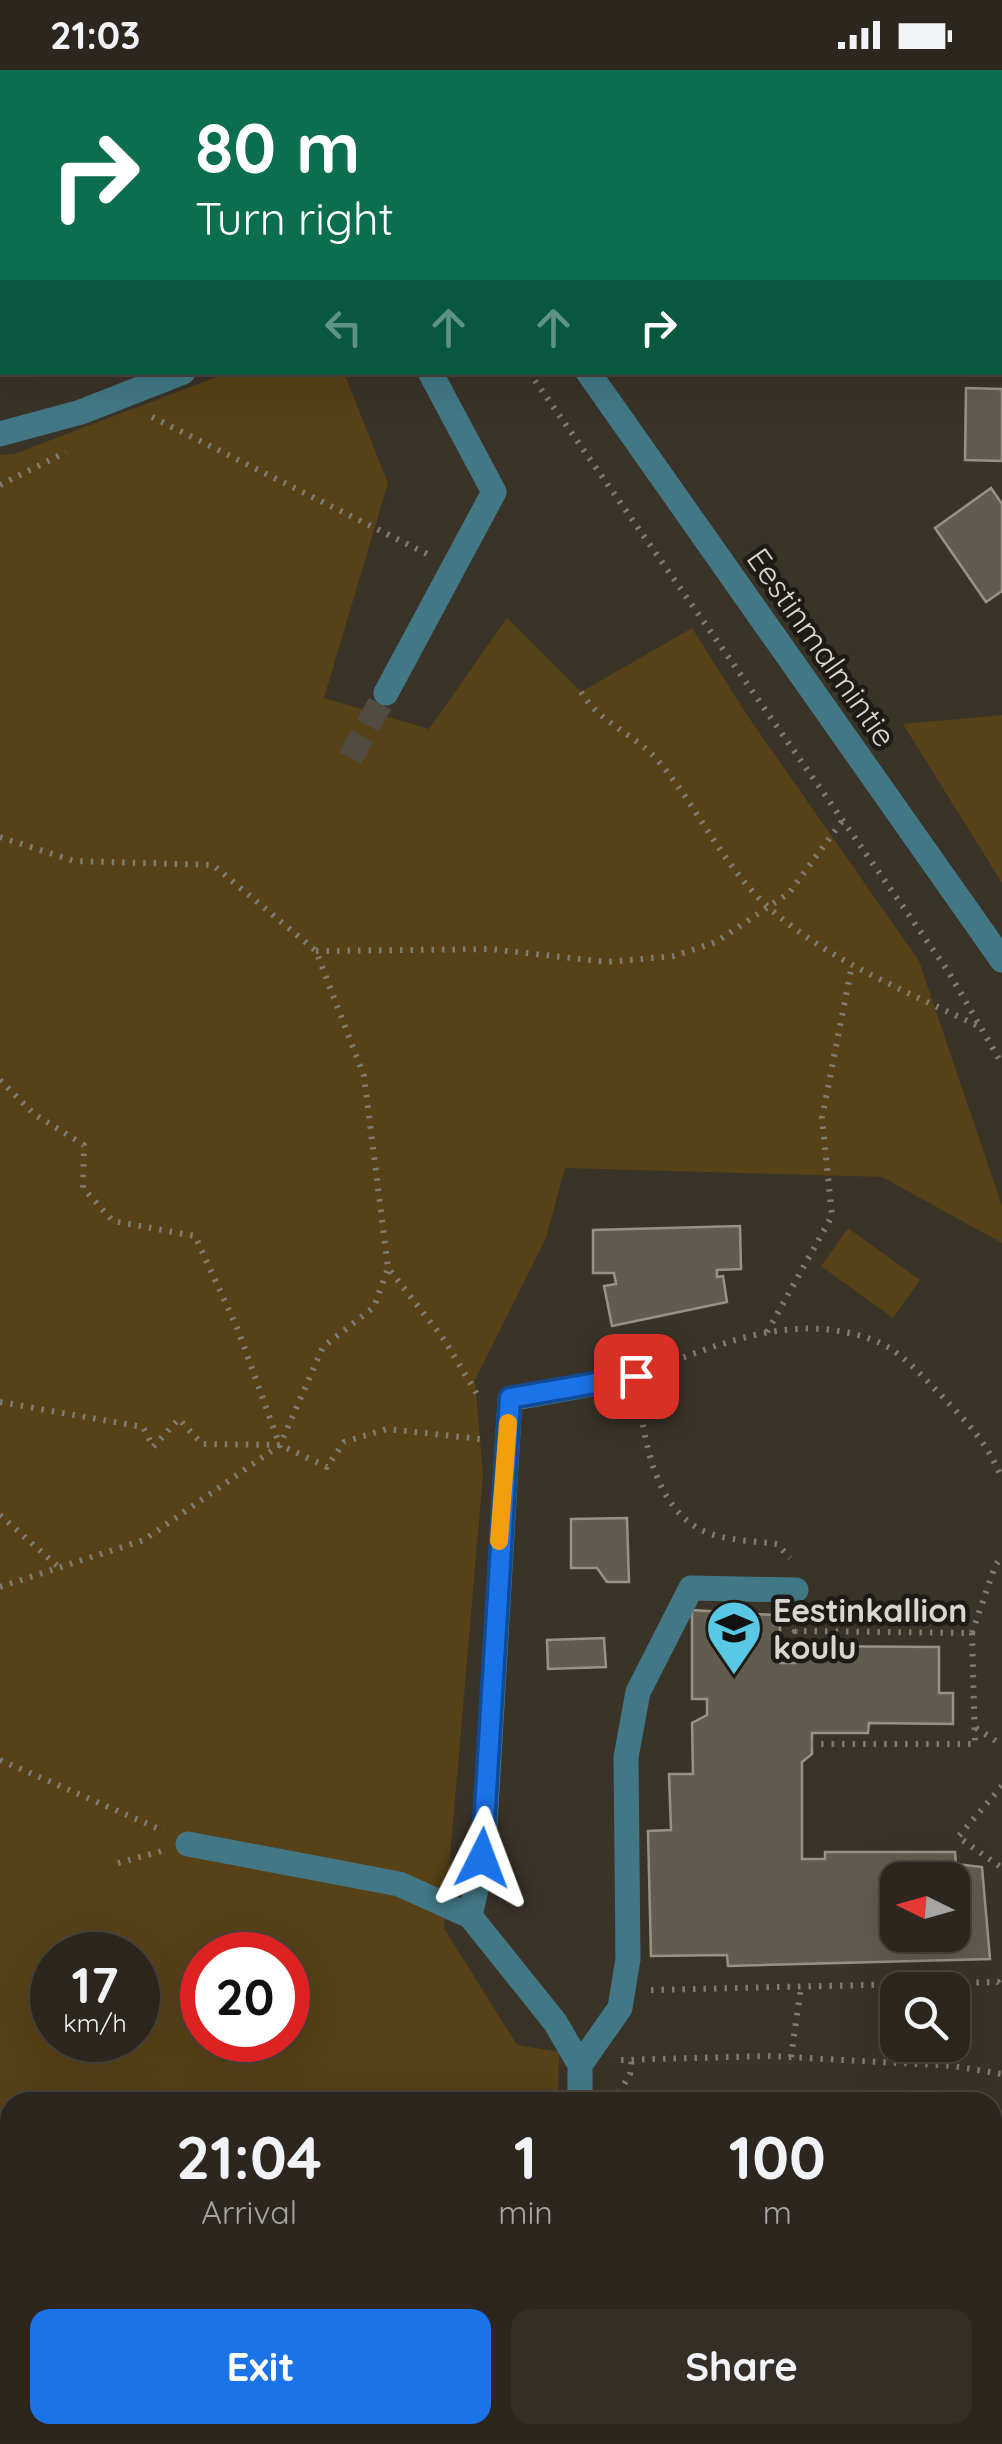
<!DOCTYPE html>
<html lang="en">
<head>
<meta charset="utf-8">
<style>
  :root { --surface:#2c261e; --page:#342e27; --text:#f1f3f6; --muted:#a6a5a4; --line:#48433c; --accent:#1a73e8 }
  body { margin:0; font-family:Quicksand,sans-serif; background:var(--page); color:var(--text); height:100vh; display:flex; flex-direction:column; font-size:38px; white-space:nowrap }
  * { box-sizing:border-box; margin:0 }
  p { font-size:32px; color:var(--muted) }
  .icon { flex:none; width:55px; height:55px; fill:none; stroke:currentColor; stroke-width:2; stroke-linecap:round; stroke-linejoin:round }
  .map { position:relative; flex:1; overflow:hidden }
  .drawer { position:absolute; left:0px; top:2022px; width:1002px; height:352px; display:flex; flex-direction:column; background:var(--surface); border-radius:30px 30px 0 0; box-shadow:0 10px 40px #0002,0 0 0 2px var(--line) }
  .drawer>* { flex:none }
  .hud { position:absolute; left:0px; top:0px; width:1002px; height:305px; box-shadow:0 10px 40px #0002,0 0 0 2px var(--line); background:#0b6e4f; color:#fff; overflow:hidden }
  .needle { width:65px; rotate:275deg }
  .tools { position:absolute; left:880px; top:1792px; display:grid; gap:20px }
  .tools a { display:grid; place-items:center; width:90px; height:90px; border-radius:20px; background:var(--surface); box-shadow:0 10px 40px #0002,0 0 0 2px var(--line); font-size:50px }
  .speed { position:absolute; left:30px; top:1862px; display:flex; gap:20px; font-size:50px; font-weight:700; text-align:center }
  .speed>* { display:grid; place-content:center; width:130px; height:130px; border-radius:50%; background:var(--surface); box-shadow:0 10px 40px #0002,0 0 0 2px var(--line); line-height:1 }
  .speed small { font-size:25px; font-weight:400 }
  .speed .limit { border:15px solid #d22; background:#fff; color:#111 }
  .pin { position:absolute; display:grid; place-items:center; width:85px; height:85px; color:#fff; margin:-42px; border-radius:20px; box-shadow:0 5px 15px #0006 }
  .me { position:absolute; width:110px; margin:-55px; rotate:3deg; stroke-linejoin:round; filter:drop-shadow(0 0 8px #0008) }
  .turn { display:flex; align-items:center; gap:35px; height:210px; padding:0 30px; font-size:45px }
  .turn .icon { width:130px; height:130px; stroke-width:2.5 }
  .turn b { display:block; font-size:70px; line-height:85px }
  .lanes { display:flex; align-items:center; height:95px; padding:0 30px; background:#0003; justify-content:center; gap:50px; direction:ltr }
  .lanes .off { opacity:.35 }
  .eta { display:flex; justify-content:space-evenly; align-items:center; height:170px; text-align:center }
  .eta b { font-size:60px; font-weight:700; line-height:70px }
  .cta { display:flex; gap:20px; margin-top:auto; padding:20px 30px }
  .cta a { flex:1; height:115px; border-radius:20px; background:var(--accent); color:#fff; font-size:40px; font-weight:700; line-height:115px; text-align:center }
  .cta a+a { background:var(--page); color:var(--text) }
  .status { display:flex; justify-content:space-between; align-items:center; height:70px; padding:0 50px; background:var(--surface); direction:ltr }
  .status svg { height:28px; fill:currentColor }
  .map>svg:first-child { display:block }
  .green { fill:#574117; fill-rule:evenodd }
  .building { fill:#625b4f; stroke:#999284; stroke-width:2.5; fill-rule:evenodd }
  .lines { fill:none; stroke-linecap:round; stroke-linejoin:round }
  .minor-tunnel { stroke:#524b41; stroke-width:25; stroke-dasharray:25 12; stroke-linecap:butt }
  .path { stroke:#807b71; stroke-width:6; stroke-dasharray:2.5 8; stroke-linecap:butt }
  .minor { stroke:#427886; stroke-width:25 }
  .route-casing { stroke:#114b97; stroke-width:25 }
  .route { stroke:#1a73e8; stroke-width:18 }
  .slow { stroke:#f59e0b; stroke-width:18 }
  .labels { text-anchor:middle; dominant-baseline:central; stroke-width:9; stroke-linejoin:round; paint-order:stroke }
  .street-label { font-size:32px; fill:#dad6cf; stroke:#1e1b16 }
  .poi-label { font-size:32px; font-weight:bold; fill:#dad6cf; stroke:#1e1b16; text-anchor:start }
</style>
</head>
<body>
<div class="status"><b>21:03</b><svg viewBox="0 0 49 12"><path d="M0 12V9h3v3zM5 12V6h3v6zM10 12V3h3v9zM15 12V0h3v12zM26 1h20v11H26zM47 4h2v5h-2z"/></svg></div>
<div class="map">
<svg width="1002" height="2374" viewBox="0 0 1002 2374">
  <rect width="100%" height="100%" fill="#3a3328"/>
  <!-- green -->
  <g class="green">
    <path d="M 468,0 L 1002,0 L 1002,60 L 1000,2 Z"/>
    <path d="M 227,303 L 344,303 L 388,413 L 324,628 L 429,659 L 507,548 L 581,622 L 692,558 L 747,645 L 919,891 L 1002,1136 L 1002,1173 L 882,1107 L 565,1098 L 546,1168 L 475,1310 L 483,1405 L 444,1858 L 517,1975 L 559,1982 L 558,2032 L 10,2032 L 10,2365 L 204,2365 L 205,2374 L 0,2374 L 0,385 L 14,384 ZM 52,1885 L 138,1885 L 138,1970 L 52,1970 ZM 202,1885 L 288,1885 L 288,1970 L 202,1970 Z"/>
    <path d="M 1002,645 L 1002,813 L 903,654 Z"/>
    <path d="M 848,1158 L 920,1210 L 893,1248 L 821,1196 Z"/>
  </g>
  <!-- building -->
  <g class="building">
    <path d="M 140,0 L 208,0 L 210,1 L 138,2 Z"/>
    <path d="M 0,69 L 2,71 L 2,135 L 0,132 Z"/>
    <path d="M 966,318 L 1002,319 L 1002,391 L 965,390 Z"/>
    <path d="M 991,418 L 1002,434 L 1002,521 L 986,532 L 935,458 Z"/>
    <path d="M 740,1156 L 741,1199 L 717,1200 L 717,1207 L 723,1206 L 727,1232 L 612,1256 L 604,1216 L 616,1214 L 614,1203 L 593,1203 L 593,1160 Z"/>
    <path d="M 627,1448 L 629,1512 L 607,1512 L 597,1498 L 571,1498 L 571,1449 Z"/>
    <path d="M 692,1540 L 774,1545 L 774,1555 L 780,1555 L 780,1593 L 795,1593 L 795,1576 L 939,1577 L 939,1623 L 953,1623 L 953,1654 L 869,1653 L 868,1663 L 812,1663 L 812,1684 L 802,1692 L 802,1789 L 825,1789 L 825,1782 L 955,1782 L 956,1794 L 982,1797 L 990,1889 L 728,1896 L 727,1885 L 651,1886 L 648,1761 L 671,1760 L 669,1704 L 693,1704 L 692,1653 L 707,1645 L 707,1629 L 692,1629 ZM 898,1810 L 952,1810 L 952,1865 L 898,1865 Z"/>
    <path d="M 604,1568 L 606,1597 L 548,1599 L 547,1570 Z"/>
    <path d="M 992,2129 L 1002,2129 L 1002,2257 L 992,2258 Z"/>
    <path d="M 992,2319 L 1002,2319 L 1002,2374 L 979,2374 L 979,2365 L 992,2365 Z"/>
    <path d="M 328,2365 L 388,2365 L 387,2374 L 327,2374 Z"/>
    <rect x="469" y="2365" width="62" height="9"/>
    <path d="M 701,2365 L 791,2365 L 791,2366 L 777,2366 L 777,2371 L 708,2374 L 701,2373 Z"/>
  </g>
  <g class="lines">
    <!-- minor-tunnel -->
    <path class="minor-tunnel" d="M 350,688 L 386,623"/>
    <!-- path -->
    <g class="path">
      <path d="M 338,0 L 339,2"/>
      <path d="M 426,0 L 428,2"/>
      <path d="M 529,302 L 948,901 L 1002,994"/>
      <path d="M 152,347 L 427,484"/>
      <path d="M 0,415 L 66,382"/>
      <path d="M 581,622 C 600,654 636,664 660,693 C 698,738 722,794 766,835 C 826,890 908,922 980,957"/>
      <path d="M 0,767 L 74,791 L 213,795 L 316,881 L 364,1006 L 388,1198 L 443,1268 L 480,1329"/>
      <path d="M 316,881 L 490,879 L 607,892 L 674,886 L 716,872 L 789,823 L 843,750"/>
      <path d="M 0,1010 L 34,1044 L 84,1075 L 83,1118 L 113,1151 L 195,1166 L 238,1260 L 279,1373"/>
      <path d="M 767,1262 L 832,1146 L 822,1048 L 852,895"/>
      <path d="M 664,1295 C 730,1269 802,1243 873,1270 C 899,1279 920,1304 939,1323 C 967,1353 986,1370 1002,1409"/>
      <path d="M 0,1332 L 143,1357 L 153,1377 L 179,1349 L 202,1374 L 280,1375 L 327,1397 L 344,1372 L 387,1359 L 480,1369"/>
      <path d="M 640,1334 C 646,1382 660,1449 714,1465 C 734,1471 757,1471 777,1474 L 790,1488"/>
      <path d="M 0,1445 L 62,1500"/>
      <path d="M 0,1517 L 144,1470 L 280,1375 L 323,1277 L 374,1237 L 388,1198"/>
      <path d="M 796,1549 L 795,1561 L 972,1563 L 975,1674 L 812,1674"/>
      <path d="M 972,1563 L 995,1496 L 1002,1486"/>
      <path d="M 788,1593 L 788,1573 L 795,1561"/>
      <path d="M 976,1658 L 1002,1675"/>
      <path d="M 0,1690 L 164,1761"/>
      <path d="M 1002,1716 L 958,1767 L 1002,1798"/>
      <path d="M 118,1793 L 162,1781"/>
      <path d="M 651,1920 L 998,1912 L 1002,1917"/>
      <path d="M 791,1987 L 801,1917"/>
      <path d="M 621,1990 L 770,1986 L 953,1996 L 1002,2004"/>
      <path d="M 614,2032 L 630,2004 L 632,1989"/>
      <path d="M 992,2300 L 1002,2293"/>
      <path d="M 899,2365 L 899,2374"/>
      <path d="M 954,2365 L 955,2370 L 979,2370"/>
      <path d="M 785,2374 L 812,2373 L 815,2365"/>
    </g>
    <!-- minor -->
    <g class="minor">
      <path d="M 380,0 L 382,2"/>
      <path d="M 1000,113 L 1002,113"/>
      <path d="M 588,302 L 1002,890"/>
      <path d="M 0,364 L 81,342 L 183,302"/>
      <path d="M 386,623 L 494,422 L 430,302"/>
      <path d="M 188,1774 L 399,1814 L 470,1846 L 555,1952 L 580,1995 L 580,2032"/>
      <path d="M 470,1846 L 483,1788 L 510,1329 L 636,1306"/>
      <path d="M 580,1995 L 620,1938 L 628,1889 L 626,1687 L 638,1622 L 691,1518 L 796,1520"/>
      <path d="M 992,2108 L 1002,2109"/>
      <path d="M 449,2365 L 450,2374"/>
      <path d="M 587,2365 L 587,2374"/>
      <path d="M 672,2365 L 673,2374"/>
    </g>
  </g>
  <g class="lines">
    <!-- route casing -->
    <g class="route-casing">
      <path id="route" d="M 482,1788 L 510,1328 L 636,1306"/>
    </g>
    <!-- route -->
    <use href="#route" class="route"/>
    <!-- slow -->
    <path class="slow" d="M 499,1471 L 508,1353"/>
  </g>
  <!-- icons -->
  <defs>
    <g id="school-pin" transform="scale(2.875)"><path d="M0 17L-7.5 6A9.5 9.5 0 1 1 7.5 6Z" fill="#59c8e5" stroke="#1e1b16"/><path d="M0-5L7-2L0 1L-7-2ZM-4 1L0 2.5L4 1V4Q0 6-4 4Z" fill="#111"/></g>
  </defs>
  <g fill-rule="evenodd">
    <use href="#school-pin" x="734" y="1558"/>
  </g>
  <g class="labels">
    <!-- street labels -->
    <g class="street-label">
      <text transform="translate(822 577) rotate(55)">Eestinmalmintie</text>
    </g>
    <!-- poi labels -->
    <g class="poi-label">
      <text x="773" y="1540">Eestinkallion<tspan x="773" dy="37">koulu</tspan></text>
    </g>
  </g>
</svg>
<div class="tools">
<a><svg class="needle" viewBox="-14 -14 28 28"><path d="M0-13l5 13h-10z" fill="#e53935"/><path d="M0 13l5-13h-10z" fill="#a6a5a4"/></svg></a>
<a><svg class="icon" aria-label="search" viewBox="0 0 24 24"><circle cx="10" cy="10" r="6"/><path d="M15 15l6 6"/></svg></a>
</div>
<div class="speed"><div>17<small>km/h</small></div><div class="limit">20</div></div>
<div class="pin" style="left:636px;top:1306px;background:#d93025"><svg class="icon" aria-label="arrive" viewBox="0 0 24 24"><path d="M6 21V4h12l-3 4 3 4H6"/></svg></div>
<svg class="me" style="left:482px;top:1788px" viewBox="-20 -20 40 40"><path d="M0-17L14 15 0 8-14 15z" fill="#1a73e8" stroke="#fff" stroke-width="4"/></svg>
<div class="hud">
<div class="turn"><svg class="icon" aria-label="right" viewBox="0 0 24 24"><path d="M7 20v-9h11M14 6l5 5-5 5"/></svg><div><b>80 m</b>Turn right</div></div>
<div class="lanes"><svg class="icon off" aria-label="left" viewBox="0 0 24 24"><path d="M17 20v-9H6M10 6l-5 5 5 5"/></svg><svg class="icon off" aria-label="ahead" viewBox="0 0 24 24"><path d="M12 20V5M6 11l6-6 6 6"/></svg><svg class="icon off" aria-label="ahead" viewBox="0 0 24 24"><path d="M12 20V5M6 11l6-6 6 6"/></svg><svg class="icon" aria-label="right" viewBox="0 0 24 24"><path d="M7 20v-9h11M14 6l5 5-5 5"/></svg></div>
</div>
<section class="drawer">
<div class="eta">
<div><b>21:04</b><p>Arrival</p></div>
<div><b>1</b><p>min</p></div>
<div><b>100</b><p>m</p></div>
</div>
<div class="cta"><a>Exit</a><a>Share</a></div>
</section>
</div>
</body>
</html>
